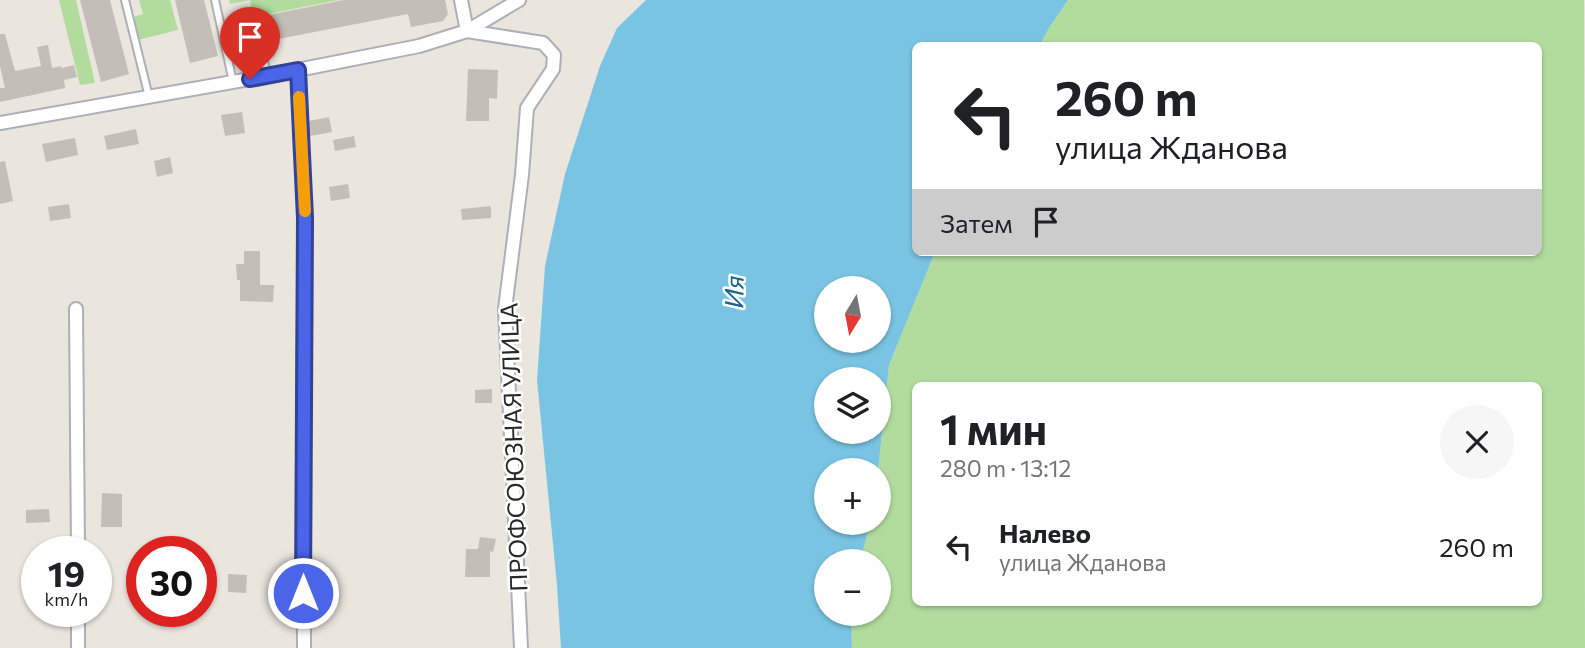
<!DOCTYPE html>
<html lang="ru">
<head>
<meta charset="utf-8">
<style>
  :root { --surface:#fff; --page:#f6f6f6; --text:#202124; --muted:#757577 }
  body { margin:0; font-family:Commissioner,sans-serif; background:var(--page); color:var(--text); height:100vh; display:flex; flex-direction:column; font-size:26px; white-space:nowrap }
  * { box-sizing:border-box; margin:0 }
  p { font-size:23px; color:var(--muted) }
  .icon { flex:none; width:38px; height:38px; fill:none; stroke:currentColor; stroke-width:2; stroke-linecap:round; stroke-linejoin:round }
  .map { position:relative; flex:1; overflow:hidden }
  .details { position:absolute; left:912px; top:382px; width:630px; height:224px; display:flex; flex-direction:column; background:var(--surface); border-radius:10px; box-shadow:0 2px 5px #0004 }
  .details>* { flex:none }
  .hud { position:absolute; left:912px; top:42px; width:630px; height:214px; border-radius:10px; box-shadow:0 2px 5px #0004; background:#fff; color:var(--text); overflow:hidden }
  .needle { width:46px; rotate:190deg }
  .tools { position:absolute; left:814px; top:276px; display:grid; gap:14px }
  .tools a { display:grid; place-items:center; width:77px; height:77px; border-radius:50%; background:var(--surface); box-shadow:0 2px 5px #0004; font-size:35px }
  .speed { position:absolute; left:21px; top:536px; display:flex; gap:14px; font-size:35px; font-weight:700; text-align:center }
  .speed>* { display:grid; place-content:center; width:91px; height:91px; border-radius:50%; background:var(--surface); box-shadow:0 2px 5px #0004; line-height:1 }
  .speed small { font-size:18px; font-weight:400 }
  .speed .limit { border:10px solid #d22; background:#fff; color:#111 }
  .pin { position:absolute; display:grid; place-items:center; width:60px; height:60px; color:#fff; margin:-72px -30px; border-radius:50% 50% 50% 0; rotate:-45deg; box-shadow:0 0 7px #0007 }
  .pin .icon { rotate:45deg }
  .me { position:absolute; width:77px; margin:-38px; rotate:0deg; stroke-linejoin:round; filter:drop-shadow(0 0 5px #0008) }
  .turn { display:flex; align-items:center; gap:24px; height:147px; padding:0 28px; font-size:32px }
  .turn .icon { width:91px; height:91px; stroke-width:2.5 }
  .turn b { display:block; font-size:49px; line-height:60px }
  .then { display:flex; align-items:center; height:66px; padding:0 28px; background:#0003; gap:14px; font-size:26px }
  .round { display:grid; place-items:center; flex:none; width:74px; height:74px; border-radius:37px; background:var(--page) }
  .summary { display:flex; align-items:center; justify-content:space-between; height:119px; padding:0 28px }
  h1 { font-size:42px; font-weight:700; line-height:52px }
  ul { padding:0; list-style:none }
  li { display:flex; align-items:center; gap:21px; height:91px; padding:0 28px }
  li div { flex:1 }
  li b { display:block; font-size:26px }
  li em { font-style:normal }
  .map>svg:first-child { display:block }
  .green { fill:#b2dc9e; fill-rule:evenodd }
  .water { fill:#79c4e3; fill-rule:evenodd }
  .building { fill:#c3bfb8 }
  .lines { fill:none; stroke-linecap:round; stroke-linejoin:round }
  .lane-casing { stroke:#adafb9; stroke-width:10 }
  .street-casing { stroke:#adafb9; stroke-width:16 }
  .lane { stroke:#fff; stroke-width:6 }
  .street { stroke:#fff; stroke-width:12 }
  .route-casing { stroke:#314297; stroke-width:18 }
  .route { stroke:#4b65e9; stroke-width:12 }
  .slow { stroke:#f59e0b; stroke-width:12 }
  .labels { text-anchor:middle; dominant-baseline:central; stroke-width:5; stroke-linejoin:round; paint-order:stroke }
  .street-label { font-size:24px; fill:#292929; stroke:#fff }
  .water-label { font-size:26px; font-style:italic; fill:#1a638d; stroke:#fff }
</style>
</head>
<body>
<div class="map">
<svg width="1585" height="648" viewBox="0 0 1585 648">
  <rect width="100%" height="100%" fill="#eae5dd"/>
  <!-- green -->
  <g class="green">
    <path d="M 59,0 L 76,0 L 95,83 L 80,85 Z"/>
    <path d="M 139,0 L 170,0 L 178,30 L 138,40 L 133,17 L 143,14 Z"/>
    <path d="M 229,0 L 339,0 L 253,17 L 250,0 L 230,4 Z"/>
    <path d="M 1068,0 L 1584,0 L 1585,648 L 852,648 L 851,614 L 878,614 L 878,562 L 860,562 L 870,523 L 878,523 L 878,471 L 889,365 L 935,252 L 1538,252 L 1538,46 L 1040,45 L 1049,28 ZM 915,385 L 1538,385 L 1538,602 L 915,602 Z"/>
  </g>
  <!-- water -->
  <path class="water" d="M 646,0 L 1068,0 L 1049,28 L 1040,45 L 915,46 L 915,252 L 935,252 L 889,365 L 878,471 L 826,471 L 826,523 L 870,523 L 860,562 L 826,562 L 826,614 L 851,614 L 852,648 L 561,648 L 557,585 L 537,380 L 545,266 L 565,174 L 600,66 L 617,28 ZM 826,289 L 878,289 L 878,341 L 826,341 ZM 826,380 L 878,380 L 878,432 L 826,432 Z"/>
  <!-- building -->
  <g class="building">
    <path d="M 80,0 L 110,0 L 129,74 L 101,82 Z"/>
    <path d="M 175,0 L 204,0 L 218,56 L 190,63 Z"/>
    <path d="M 344,0 L 445,0 L 448,14 L 443,21 L 411,27 L 408,14 L 273,40 L 268,15 Z"/>
    <path d="M 0,34 L 5,34 L 15,71 L 41,66 L 37,47 L 48,45 L 52,68 L 61,66 L 61,68 L 74,65 L 77,77 L 64,80 L 65,88 L 0,102 L 0,88 L 5,88 L 0,66 Z"/>
    <path d="M 468,69 L 498,70 L 497,99 L 489,98 L 489,121 L 466,121 Z"/>
    <path d="M 242,112 L 245,133 L 225,136 L 221,115 Z"/>
    <path d="M 329,117 L 332,132 L 310,136 L 309,121 Z"/>
    <path d="M 136,129 L 139,144 L 107,150 L 104,136 Z"/>
    <path d="M 354,136 L 356,147 L 335,151 L 333,140 Z"/>
    <path d="M 75,138 L 78,155 L 46,162 L 42,144 Z"/>
    <path d="M 170,157 L 173,173 L 157,177 L 154,161 Z"/>
    <path d="M 5,161 L 13,201 L 0,204 L 0,162 Z"/>
    <path d="M 348,184 L 350,198 L 331,201 L 329,187 Z"/>
    <path d="M 69,204 L 71,218 L 50,221 L 48,207 Z"/>
    <path d="M 491,206 L 491,218 L 462,220 L 461,209 Z"/>
    <path d="M 244,251 L 260,251 L 260,285 L 274,285 L 273,302 L 240,301 L 240,280 L 237,280 L 236,264 L 244,264 Z"/>
    <path d="M 492,389 L 492,403 L 475,403 L 475,390 Z"/>
    <path d="M 102,493 L 122,494 L 122,527 L 101,527 Z"/>
    <path d="M 49,509 L 50,522 L 26,523 L 26,510 Z"/>
    <path d="M 480,537 L 496,539 L 493,552 L 490,551 L 490,577 L 465,577 L 466,549 L 478,549 Z"/>
    <path d="M 228,574 L 247,575 L 246,593 L 228,592 Z"/>
  </g>
  <g class="lines">
    <!-- lane casing -->
    <g class="lane-casing">
      <g id="lane">
        <path d="M 125,0 L 149,97"/>
        <path d="M 215,0 L 233,82"/>
        <path d="M 262,50 L 267,76"/>
      </g>
    </g>
    <!-- street casing -->
    <g class="street-casing">
      <g id="street">
        <path d="M 461,0 L 467,31 L 543,43 L 554,55 L 553,69 L 527,108 L 522,175 L 505,309 L 521,648"/>
        <path d="M 298,70 L 305,218 L 303,401 L 304,648"/>
        <path d="M 0,123 L 267,76 L 419,46 L 467,31 L 519,0"/>
        <path d="M 76,309 L 78,551"/>
        <path d="M 78,611 L 78,648"/>
      </g>
    </g>
    <!-- lane -->
    <use href="#lane" class="lane"/>
    <!-- street -->
    <use href="#street" class="street"/>
  </g>
  <g class="lines">
    <!-- route casing -->
    <g class="route-casing">
      <path id="route" d="M 250,79 L 298,70 L 305,218 L 303,593"/>
    </g>
    <!-- route -->
    <use href="#route" class="route"/>
    <!-- slow -->
    <path class="slow" d="M 299,97 L 305,211"/>
  </g>
  <g class="labels">
    <!-- street labels -->
    <g class="street-label">
      <text transform="translate(513 447) rotate(-92)">ПРОФСОЮЗНАЯ УЛИЦА</text>
    </g>
    <!-- water labels -->
    <g class="water-label">
      <text transform="translate(733 292) rotate(-89)">Ия</text>
    </g>
  </g>
</svg>
<div class="tools">
<a><svg class="needle" viewBox="-14 -14 28 28"><path d="M0-13l5 13h-10z" fill="#e53935"/><path d="M0 13l5-13h-10z" fill="#757577"/></svg></a>
<a><svg class="icon" aria-label="layers" viewBox="0 0 24 24"><path d="M12 4l9 5-9 5-9-5zM3 14l9 5 9-5"/></svg></a>
<a>+</a>
<a>−</a>
</div>
<div class="speed"><div>19<small>km/h</small></div><div class="limit">30</div></div>
<div class="pin" style="left:250px;top:79px;background:#d93025"><svg class="icon" aria-label="arrive" viewBox="0 0 24 24"><path d="M6 21V4h12l-3 4 3 4H6"/></svg></div>
<svg class="me" style="left:303px;top:593px" viewBox="-20 -20 40 40"><circle r="17" fill="#4b65e9" stroke="#fff" stroke-width="3"/><path d="M0-11L8 9 0 5-8 9z" fill="#fff"/></svg>
<div class="hud">
<div class="turn"><svg class="icon" aria-label="left" viewBox="0 0 24 24"><path d="M17 20v-9H6M10 6l-5 5 5 5"/></svg><div><b>260 m</b>улица Жданова</div></div>
<div class="then">Затем<svg class="icon" aria-label="arrive" viewBox="0 0 24 24"><path d="M6 21V4h12l-3 4 3 4H6"/></svg></div>
</div>
<section class="details">
<div class="summary"><div><h1>1 мин</h1><p>280 m · 13:12</p></div><a class="round"><svg class="icon" aria-label="close" viewBox="0 0 24 24"><path d="M6 6l12 12M18 6L6 18"/></svg></a></div>
<ul>
<li><svg class="icon" aria-label="left" viewBox="0 0 24 24"><path d="M17 20v-9H6M10 6l-5 5 5 5"/></svg><div><b>Налево</b><p>улица Жданова</p></div><em>260 m</em></li>
</ul>
</section>
</div>
</body>
</html>
